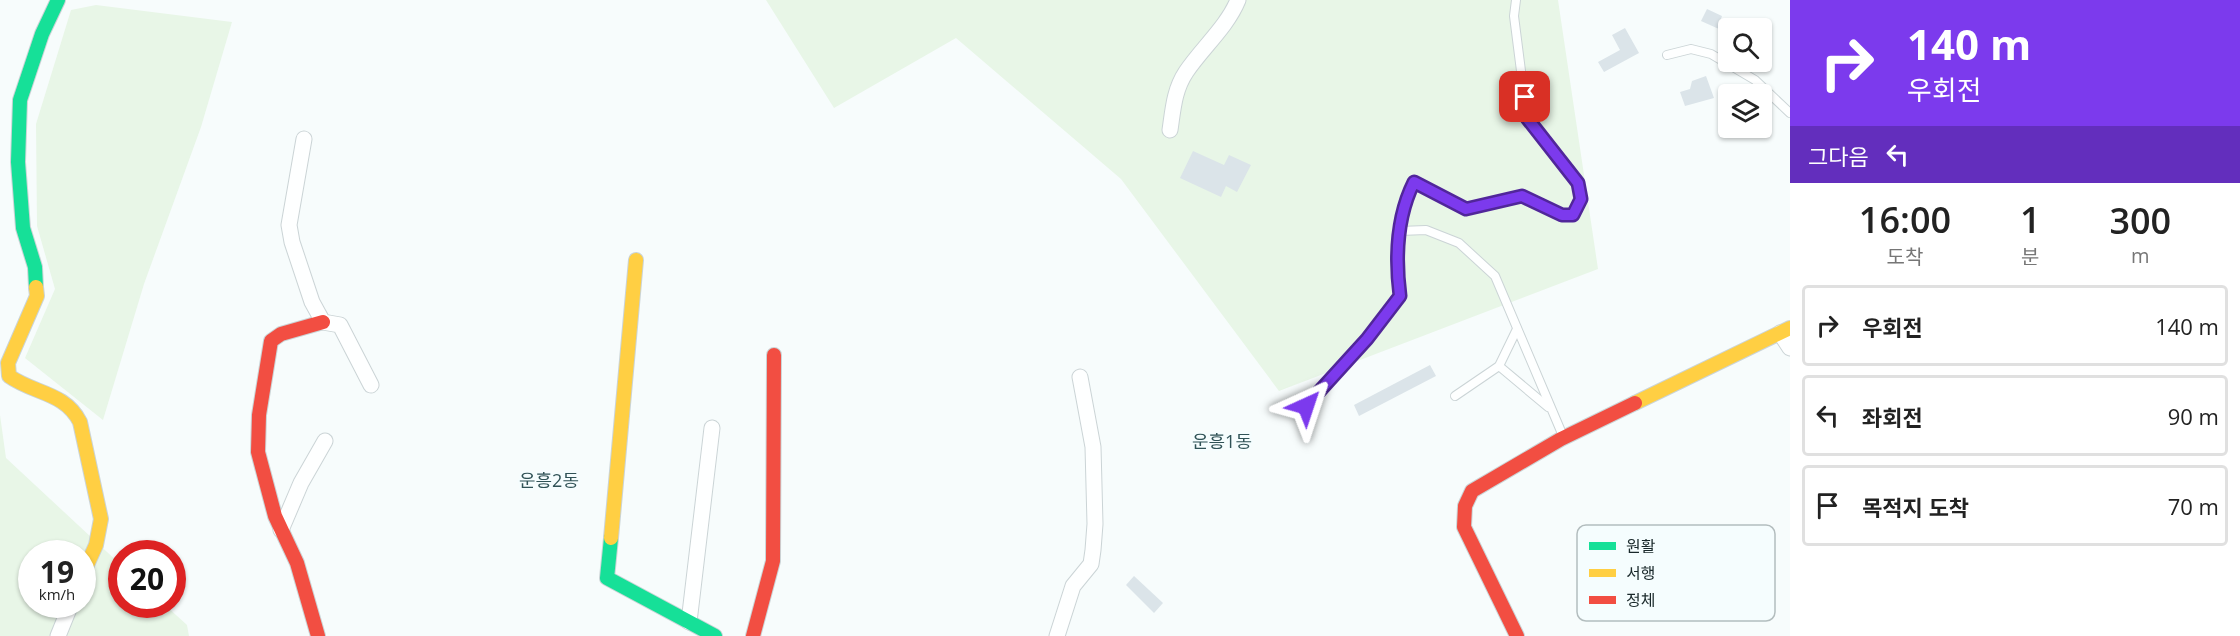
<!DOCTYPE html>
<html lang="ko">
<head>
<meta charset="utf-8">
<style>
  :root { --surface:#fff; --page:#f6f6f6; --text:#222; --muted:#767676; --line:#e0e0e0 }
  body { margin:0; font-family:"Open Sans","Noto Sans KR",sans-serif; background:var(--page); color:var(--text); height:100vh; display:flex; flex-direction:column; font-size:22px; white-space:nowrap }
  * { box-sizing:border-box; margin:0 }
  p { font-size:20px; color:var(--muted) }
  .icon { flex:none; width:33px; height:33px; fill:none; stroke:currentColor; stroke-width:2; stroke-linecap:round; stroke-linejoin:round }
  .map { position:relative; flex:1; overflow:hidden }
  .side { display:flex; flex-direction:column; background:var(--surface); width:450px }
  .side>* { flex:none }
  .hud { background:#7c3aed; color:#fff; overflow:hidden }
  .buttons { position:absolute; left:1718px; top:18px; display:grid; gap:12px }
  .buttons a { display:grid; place-items:center; width:54px; height:54px; border-radius:6px; background:var(--surface); box-shadow:0 2px 4px #0004; font-size:30px }
  .speed { position:absolute; left:18px; top:540px; display:flex; gap:12px; font-size:30px; font-weight:700; text-align:center }
  .speed>* { display:grid; place-content:center; width:78px; height:78px; border-radius:50%; background:var(--surface); box-shadow:0 2px 4px #0004; line-height:1 }
  .speed small { font-size:15px; font-weight:400 }
  .speed .limit { border:9px solid #d22; background:#fff; color:#111 }
  .pin { position:absolute; display:grid; place-items:center; width:51px; height:51px; color:#fff; margin:-26px; border-radius:12px; box-shadow:0 3px 9px #0006 }
  .me { position:absolute; width:66px; margin:-33px; rotate:42deg; stroke-linejoin:round; filter:drop-shadow(0 0 4px #0008) }
  .turn { display:flex; align-items:center; gap:21px; height:126px; padding:0 18px; font-size:27px }
  .turn .icon { width:78px; height:78px; stroke-width:2.5 }
  .turn b { display:block; font-size:42px; line-height:51px }
  .then { display:flex; align-items:center; height:57px; padding:0 18px; background:#0003; gap:12px; font-size:22px }
  .eta { display:flex; justify-content:space-evenly; align-items:center; height:102px; text-align:center }
  .eta b { font-size:36px; font-weight:600; line-height:42px }
  ul { padding:0; list-style:none }
  li { display:flex; align-items:center; gap:18px; height:81px; margin:0 12px 9px; padding:0 6px; border:3px solid var(--line); border-radius:6px }
  li div { flex:1 }
  li b { display:block; font-size:22px }
  li em { font-style:normal }
  main { display:flex; flex:1; min-height:0 }
  .map>svg:first-child { display:block }
  .green { fill:#e8f6e7; fill-rule:evenodd }
  .building { fill:#dbe4e9 }
  .lines { fill:none; stroke-linecap:round; stroke-linejoin:round }
  .lane-casing { stroke:#cbd4d6; stroke-width:10 }
  .street-casing { stroke:#cbd4d6; stroke-width:17 }
  .fast-casing { stroke:#cbd4d6; stroke-width:16 }
  .slow-casing { stroke:#cbd4d6; stroke-width:16 }
  .jam-casing { stroke:#cbd4d6; stroke-width:16 }
  .lane { stroke:#feffff; stroke-width:8 }
  .street { stroke:#feffff; stroke-width:15 }
  .fast { stroke:#16e098; stroke-width:14 }
  .slow { stroke:#ffcf43; stroke-width:14 }
  .jam { stroke:#f24e42; stroke-width:14 }
  .route-casing { stroke:#51269a; stroke-width:15 }
  .route { stroke:#7c3aed; stroke-width:10 }
  .labels { text-anchor:middle; dominant-baseline:central; stroke-width:4.5; stroke-linejoin:round; paint-order:stroke }
  .neighbourhood-label { font-size:18px; fill:#305256; stroke:#f5fdfe }
  .key { fill:#f5fdfe; stroke:#b3bdbe; stroke-width:1.5 }
  .key-label { font-size:16px; fill:#19282a }
</style>
</head>
<body>
<main>
<div class="map">
<svg width="1790" height="636" viewBox="0 0 1790 636">
  <rect width="100%" height="100%" fill="#f7fcfc"/>
  <!-- green -->
  <g class="green">
    <path d="M 766,0 L 1558,0 L 1598,269 L 1279,391 L 1121,179 L 956,38 L 834,108 Z"/>
    <path d="M 96,5 L 232,22 L 201,127 L 144,284 L 103,420 L 25,358 L 55,289 L 37,226 L 36,124 L 71,10 Z"/>
    <path d="M 0,415 L 6,458 L 121,565 L 122,604 L 165,605 L 187,625 L 189,636 L 0,636 ZM 32,554 L 82,554 L 82,604 L 32,604 Z"/>
  </g>
  <!-- building -->
  <g class="building">
    <path d="M 1707,9 L 1722,16 L 1721,19 L 1732,24 L 1728,28 L 1728,33 L 1701,21 Z"/>
    <path d="M 1625,28 L 1639,53 L 1604,72 L 1598,62 L 1620,50 L 1612,35 Z"/>
    <path d="M 1706,76 L 1714,98 L 1685,106 L 1680,92 L 1690,89 L 1692,81 Z"/>
    <path d="M 1193,151 L 1224,165 L 1229,155 L 1251,165 L 1237,192 L 1226,186 L 1221,197 L 1180,178 Z"/>
    <path d="M 1430,365 L 1436,376 L 1359,416 L 1354,405 Z"/>
    <path d="M 1134,576 L 1163,603 L 1154,613 L 1126,585 Z"/>
  </g>
  <g class="lines">
    <!-- lane casing -->
    <g class="lane-casing">
      <g id="lane">
        <path d="M 1667,55 L 1691,49 L 1711,54 L 1755,80 L 1790,113"/>
        <path d="M 1400,231 L 1426,230 L 1459,243 L 1495,276 L 1563,436"/>
        <path d="M 1499,366 L 1548,407"/>
        <path d="M 1455,396 L 1499,366 L 1517,329"/>
        <path d="M 1306,406 L 1367,339 L 1400,296 L 1395,261 L 1404,202 L 1414,182 L 1466,209 L 1522,196 L 1562,215 L 1573,215 L 1581,199 L 1578,183 L 1527,118 L 1514,16 L 1516,0"/>
      </g>
    </g>
    <!-- street casing -->
    <g class="street-casing">
      <g id="street">
        <path d="M 1170,130 C 1173,110 1174,90 1186,72 C 1202,48 1227,27 1238,0"/>
        <path d="M 304,139 L 289,225 L 292,242 L 312,302 L 323,322 L 340,325 L 371,385"/>
        <path d="M 1780,333 L 1790,348"/>
        <path d="M 281,530 L 301,483 L 325,441"/>
        <path d="M 689,622 L 712,428"/>
        <path d="M 58,636 L 71,604"/>
        <path d="M 1057,636 L 1073,586 L 1091,564 L 1093,550 L 1095,524 L 1093,447 L 1080,377"/>
      </g>
    </g>
    <!-- fast casing -->
    <g class="fast-casing">
      <g id="fast">
        <path d="M 36,287 L 35,267 L 23,228 L 18,162 L 20,100 L 42,34 L 58,0"/>
        <path d="M 611,538 L 607,578 L 715,636"/>
      </g>
    </g>
    <!-- slow casing -->
    <g class="slow-casing">
      <g id="slow">
        <path d="M 36,287 L 37,296 L 8,363 L 9,376 C 34,394 65,392 80,422 L 101,519 L 96,545 L 82,576"/>
        <path d="M 1635,403 L 1790,328"/>
        <path d="M 611,538 L 636,260"/>
      </g>
    </g>
    <!-- jam casing -->
    <g class="jam-casing">
      <g id="jam">
        <path d="M 318,636 L 297,563 L 275,516 L 258,452 L 259,415 L 271,341 L 281,334 L 323,322"/>
        <path d="M 753,636 L 773,561 L 774,355"/>
        <path d="M 1517,636 L 1464,527 L 1465,506 L 1472,491 L 1561,439 L 1635,403"/>
      </g>
    </g>
    <!-- lane -->
    <use href="#lane" class="lane"/>
    <!-- street -->
    <use href="#street" class="street"/>
    <!-- fast -->
    <use href="#fast" class="fast"/>
    <!-- slow -->
    <use href="#slow" class="slow"/>
    <!-- jam -->
    <use href="#jam" class="jam"/>
  </g>
  <g class="lines">
    <!-- route casing -->
    <g class="route-casing">
      <path id="route" d="M 1306,406 L 1367,339 L 1400,296 C 1395,257 1396,218 1414,182 L 1466,209 L 1522,196 L 1562,215 L 1573,215 L 1581,199 L 1578,183 L 1527,118 L 1525,97"/>
    </g>
    <!-- route -->
    <use href="#route" class="route"/>
  </g>
  <g class="labels">
    <!-- neighbourhood labels -->
    <g class="neighbourhood-label">
      <text x="1222" y="441">운흥1동</text>
      <text x="549" y="480">운흥2동</text>
    </g>
  </g>
  <!-- legend -->
  <rect x="1577" y="525" width="198" height="96" rx="9" class="key"/>
  <rect x="1589" y="542" width="27" height="8" fill="#16e098"/>
  <rect x="1589" y="569" width="27" height="8" fill="#ffcf43"/>
  <rect x="1589" y="596" width="27" height="8" fill="#f24e42"/>
  <g class="key-label">
    <text x="1626" y="552">원활</text>
    <text x="1626" y="579">서행</text>
    <text x="1626" y="606">정체</text>
  </g>
</svg>
<div class="buttons">
<a><svg class="icon" aria-label="search" viewBox="0 0 24 24"><circle cx="10" cy="10" r="6"/><path d="M15 15l6 6"/></svg></a>
<a><svg class="icon" aria-label="layers" viewBox="0 0 24 24"><path d="M12 4l9 5-9 5-9-5zM3 14l9 5 9-5"/></svg></a>
</div>
<div class="speed"><div>19<small>km/h</small></div><div class="limit">20</div></div>
<div class="pin" style="left:1525px;top:97px;background:#d93025"><svg class="icon" aria-label="arrive" viewBox="0 0 24 24"><path d="M6 21V4h12l-3 4 3 4H6"/></svg></div>
<svg class="me" style="left:1306px;top:406px" viewBox="-20 -20 40 40"><path d="M0-17L14 15 0 8-14 15z" fill="#7c3aed" stroke="#fff" stroke-width="4"/></svg>
</div>
<section class="side">
<div class="hud">
<div class="turn"><svg class="icon" aria-label="right" viewBox="0 0 24 24"><path d="M7 20v-9h11M14 6l5 5-5 5"/></svg><div><b>140 m</b>우회전</div></div>
<div class="then">그다음<svg class="icon" aria-label="left" viewBox="0 0 24 24"><path d="M17 20v-9H6M10 6l-5 5 5 5"/></svg></div>
</div>
<div class="eta">
<div><b>16:00</b><p>도착</p></div>
<div><b>1</b><p>분</p></div>
<div><b>300</b><p>m</p></div>
</div>
<ul>
<li><svg class="icon" aria-label="right" viewBox="0 0 24 24"><path d="M7 20v-9h11M14 6l5 5-5 5"/></svg><div><b>우회전</b></div><em>140 m</em></li>
<li><svg class="icon" aria-label="left" viewBox="0 0 24 24"><path d="M17 20v-9H6M10 6l-5 5 5 5"/></svg><div><b>좌회전</b></div><em>90 m</em></li>
<li><svg class="icon" aria-label="arrive" viewBox="0 0 24 24"><path d="M6 21V4h12l-3 4 3 4H6"/></svg><div><b>목적지 도착</b></div><em>70 m</em></li>
</ul>
</section>
</main>
</body>
</html>
